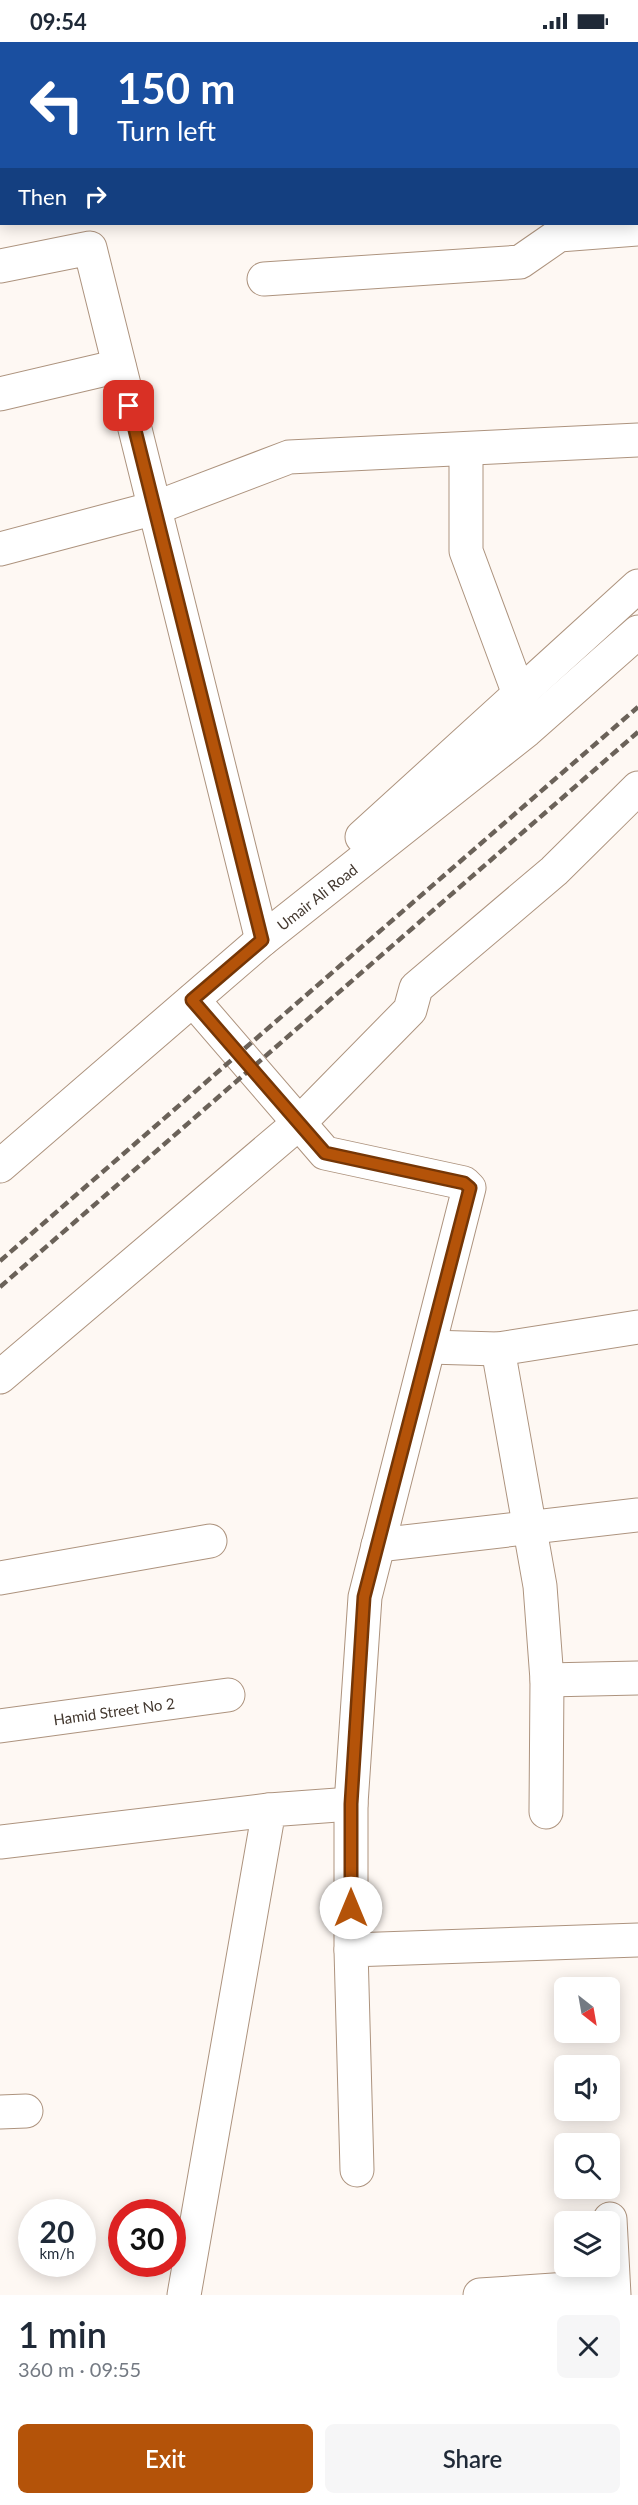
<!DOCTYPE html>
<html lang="en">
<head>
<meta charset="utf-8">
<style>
  :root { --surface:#fff; --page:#f6f6f7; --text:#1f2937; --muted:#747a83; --accent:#b45309 }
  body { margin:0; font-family:Lato,sans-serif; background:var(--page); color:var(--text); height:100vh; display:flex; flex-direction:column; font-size:22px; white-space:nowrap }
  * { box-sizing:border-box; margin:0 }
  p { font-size:20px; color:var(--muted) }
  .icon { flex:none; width:33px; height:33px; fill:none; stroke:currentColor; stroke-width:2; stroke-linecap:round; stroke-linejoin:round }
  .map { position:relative; height:2253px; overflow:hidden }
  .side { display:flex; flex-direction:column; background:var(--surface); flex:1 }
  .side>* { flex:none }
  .hud { position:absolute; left:0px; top:0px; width:639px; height:183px; box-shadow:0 3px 15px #0003; background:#1a4fa0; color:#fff; overflow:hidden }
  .needle { width:39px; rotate:149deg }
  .buttons { position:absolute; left:554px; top:1935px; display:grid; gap:12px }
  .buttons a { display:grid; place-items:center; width:66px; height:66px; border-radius:9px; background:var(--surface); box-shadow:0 3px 15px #0003; font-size:30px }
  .speed { position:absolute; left:18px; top:2157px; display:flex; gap:12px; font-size:30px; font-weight:700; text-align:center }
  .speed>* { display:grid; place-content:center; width:78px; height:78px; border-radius:50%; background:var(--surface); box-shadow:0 3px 15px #0003; line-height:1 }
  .speed small { font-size:15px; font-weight:400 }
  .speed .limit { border:9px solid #d22; background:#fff; color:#111 }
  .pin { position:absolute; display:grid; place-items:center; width:51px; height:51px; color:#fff; margin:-26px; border-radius:12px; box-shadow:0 3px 9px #0006 }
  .me { position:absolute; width:66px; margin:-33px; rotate:0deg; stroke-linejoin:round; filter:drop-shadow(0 0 4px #0008) }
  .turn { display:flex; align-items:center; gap:21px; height:126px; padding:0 18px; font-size:27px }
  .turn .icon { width:78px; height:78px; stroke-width:2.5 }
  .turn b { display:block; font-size:42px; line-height:51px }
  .then { display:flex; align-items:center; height:57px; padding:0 18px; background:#0003; gap:12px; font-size:22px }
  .round { display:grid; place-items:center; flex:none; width:63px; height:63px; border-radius:9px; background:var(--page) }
  .overview { display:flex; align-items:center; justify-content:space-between; height:102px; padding:0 18px }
  h1 { font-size:36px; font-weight:600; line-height:45px }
  .action { display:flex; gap:12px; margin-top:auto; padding:12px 18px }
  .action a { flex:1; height:69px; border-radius:9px; background:var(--accent); color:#fff; font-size:24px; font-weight:600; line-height:69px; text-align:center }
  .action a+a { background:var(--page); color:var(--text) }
  .status { display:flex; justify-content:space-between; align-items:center; height:42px; padding:0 30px; background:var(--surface); direction:ltr }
  .status svg { height:16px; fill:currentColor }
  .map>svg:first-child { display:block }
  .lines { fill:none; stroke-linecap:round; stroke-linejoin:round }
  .minor-casing { stroke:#ad937e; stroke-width:35 }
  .minor { stroke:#fff; stroke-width:33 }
  .rail { stroke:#6b6259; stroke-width:4.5; stroke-dasharray:9 4.5; stroke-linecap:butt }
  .route-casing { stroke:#753606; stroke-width:15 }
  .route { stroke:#b45309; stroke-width:10 }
  .labels { text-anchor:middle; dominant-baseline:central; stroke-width:6; stroke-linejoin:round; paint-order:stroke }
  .street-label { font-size:15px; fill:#42372e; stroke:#fff }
</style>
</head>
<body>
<div class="status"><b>09:54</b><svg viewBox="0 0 49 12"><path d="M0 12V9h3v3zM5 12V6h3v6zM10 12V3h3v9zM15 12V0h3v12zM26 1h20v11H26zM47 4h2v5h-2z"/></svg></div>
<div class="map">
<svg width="638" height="2253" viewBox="0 0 638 2253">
  <rect width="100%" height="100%" fill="#fef8f3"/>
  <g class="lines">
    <!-- minor casing -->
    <g class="minor-casing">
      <g id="minor">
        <path d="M 45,0 L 45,2"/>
        <path d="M 139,2 L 139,0"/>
        <path d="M 0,90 L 2,90"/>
        <path d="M 0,224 L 90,206 L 262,898"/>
        <path d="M 264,237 L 520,220 L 559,193 L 638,187"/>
        <path d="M 0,352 L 119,324"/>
        <path d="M 466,407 L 466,509 L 519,652"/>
        <path d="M 0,507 L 155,466 L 289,415 L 638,398"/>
        <path d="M 362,795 L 638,544"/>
        <path d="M 193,958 L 325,1111 L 464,1141 L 469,1146 L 365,1555 L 351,1762 L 351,1908"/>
        <path d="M 0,1124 L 262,898 L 527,688 L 638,590"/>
        <path d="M 429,1305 L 498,1307 L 638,1285"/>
        <path d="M 498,1307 L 540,1544 L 547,1638 L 546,1770"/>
        <path d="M 0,1335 L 299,1081 L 410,968 L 416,946 L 554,829 L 638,746"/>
        <path d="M 378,1503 L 638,1473"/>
        <path d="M 0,1536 L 210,1499"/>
        <path d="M 547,1638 L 638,1636"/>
        <path d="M 0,1684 L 228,1653"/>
        <path d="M 0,1800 L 269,1768"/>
        <path d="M 0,2070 L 26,2069"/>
        <path d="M 357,2128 L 351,1908 L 638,1898"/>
        <path d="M 610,2177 L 614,2253"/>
        <path d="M 184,2253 L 269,1768 L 351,1762"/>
        <path d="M 480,2253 L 613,2244"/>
      </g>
    </g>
    <!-- minor -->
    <use href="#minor" class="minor"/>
    <!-- rail -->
    <g class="rail">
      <path d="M 0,1219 L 638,665"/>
      <path d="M 0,1245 L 638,690"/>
    </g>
  </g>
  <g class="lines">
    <!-- route casing -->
    <g class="route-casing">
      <path id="route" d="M 129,364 L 262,898 L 192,958 L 325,1111 L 464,1141 L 470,1146 L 364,1555 L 351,1762 L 351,1866"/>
    </g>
    <!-- route -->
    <use href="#route" class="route"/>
  </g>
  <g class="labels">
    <!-- street labels -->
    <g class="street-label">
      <text transform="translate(317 855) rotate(-38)">Umair Ali Road</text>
      <text transform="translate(114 1669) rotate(-8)">Hamid Street No 2</text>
    </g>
  </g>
</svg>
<div class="buttons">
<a><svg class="needle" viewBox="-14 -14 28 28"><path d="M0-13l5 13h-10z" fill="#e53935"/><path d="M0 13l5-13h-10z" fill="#747a83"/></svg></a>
<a><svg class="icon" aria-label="sound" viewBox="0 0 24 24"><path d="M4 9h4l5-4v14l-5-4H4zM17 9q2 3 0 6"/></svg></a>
<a><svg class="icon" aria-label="search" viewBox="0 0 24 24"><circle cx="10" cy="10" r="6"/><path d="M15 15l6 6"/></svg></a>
<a><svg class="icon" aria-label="layers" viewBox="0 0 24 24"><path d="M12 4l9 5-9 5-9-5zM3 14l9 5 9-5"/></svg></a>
</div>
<div class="speed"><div>20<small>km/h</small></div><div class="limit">30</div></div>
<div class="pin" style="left:129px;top:364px;background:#d93025"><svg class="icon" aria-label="arrive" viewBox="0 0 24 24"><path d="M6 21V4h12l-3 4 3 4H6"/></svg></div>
<svg class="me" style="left:351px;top:1866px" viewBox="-20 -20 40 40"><circle r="19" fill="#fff"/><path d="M0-13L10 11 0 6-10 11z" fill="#b45309"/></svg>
<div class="hud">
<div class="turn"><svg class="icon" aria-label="left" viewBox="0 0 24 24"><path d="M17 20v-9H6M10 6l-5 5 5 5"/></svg><div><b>150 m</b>Turn left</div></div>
<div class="then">Then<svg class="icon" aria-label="right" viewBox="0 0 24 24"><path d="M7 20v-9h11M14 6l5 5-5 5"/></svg></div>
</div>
</div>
<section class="side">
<div class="overview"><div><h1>1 min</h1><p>360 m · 09:55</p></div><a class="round"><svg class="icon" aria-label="close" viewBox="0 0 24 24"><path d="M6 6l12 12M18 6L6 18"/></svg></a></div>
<div class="action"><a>Exit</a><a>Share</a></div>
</section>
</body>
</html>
